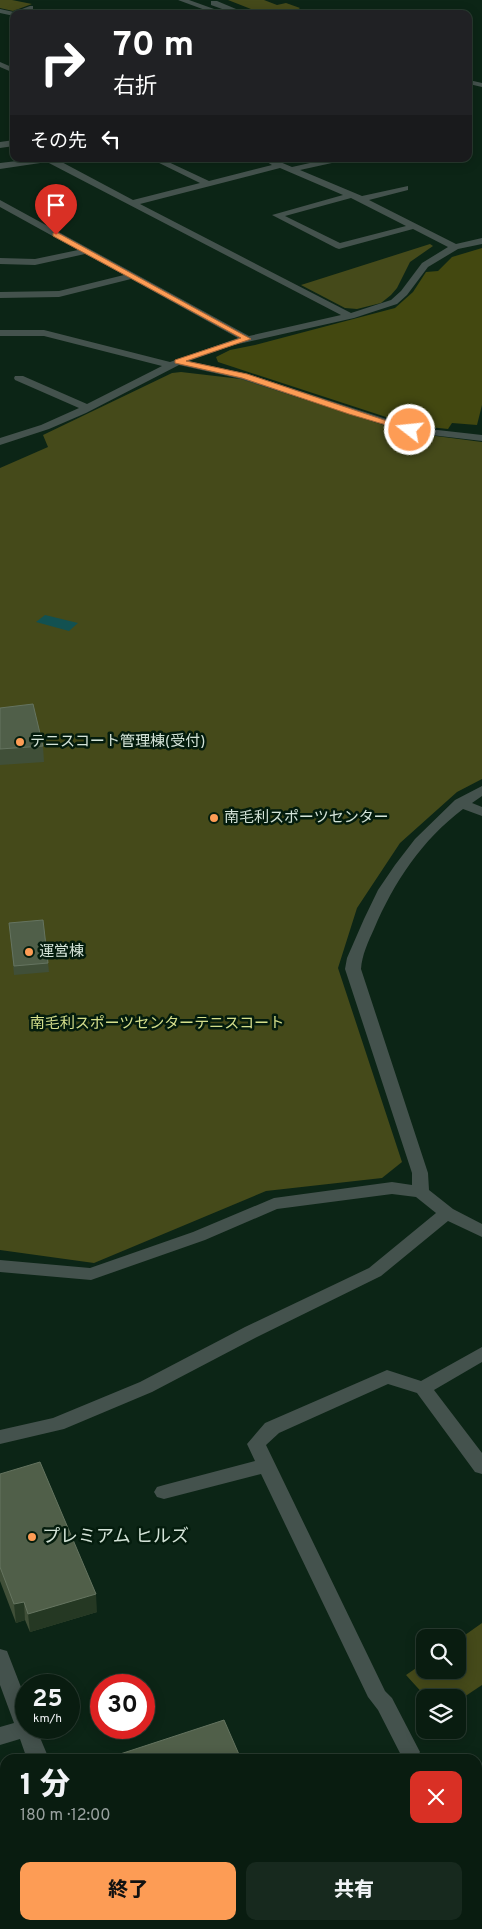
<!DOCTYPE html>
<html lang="ja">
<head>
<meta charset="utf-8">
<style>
  :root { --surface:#091c10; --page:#17291e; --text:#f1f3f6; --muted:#99a19f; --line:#293a30; --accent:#fd9c55 }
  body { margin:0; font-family:Overpass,"Noto Sans JP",sans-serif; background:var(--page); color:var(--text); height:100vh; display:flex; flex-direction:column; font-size:19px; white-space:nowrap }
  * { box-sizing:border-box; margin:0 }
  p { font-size:16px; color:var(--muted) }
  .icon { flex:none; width:28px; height:28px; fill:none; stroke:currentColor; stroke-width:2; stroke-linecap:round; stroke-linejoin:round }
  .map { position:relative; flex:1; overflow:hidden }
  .sheet { position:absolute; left:0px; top:1754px; width:482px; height:176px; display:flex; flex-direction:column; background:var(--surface); border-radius:15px 15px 0 0; box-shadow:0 2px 12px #0003,0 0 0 1px var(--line) }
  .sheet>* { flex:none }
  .top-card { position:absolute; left:10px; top:10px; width:462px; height:152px; border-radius:10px; box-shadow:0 2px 12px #0003,0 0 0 1px var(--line); background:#202124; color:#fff; overflow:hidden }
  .fabs { position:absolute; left:416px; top:1629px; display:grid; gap:10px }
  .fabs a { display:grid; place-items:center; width:50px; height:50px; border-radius:10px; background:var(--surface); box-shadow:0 2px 12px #0003,0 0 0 1px var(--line); font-size:25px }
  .speed { position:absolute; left:15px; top:1674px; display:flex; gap:10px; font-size:25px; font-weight:700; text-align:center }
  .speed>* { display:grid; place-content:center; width:65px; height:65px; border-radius:50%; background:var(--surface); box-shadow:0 2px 12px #0003,0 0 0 1px var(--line); line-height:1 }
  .speed small { font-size:12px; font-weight:400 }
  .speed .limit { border:8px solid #d22; background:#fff; color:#111 }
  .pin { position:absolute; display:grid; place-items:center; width:42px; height:42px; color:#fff; margin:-51px -21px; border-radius:50% 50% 50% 0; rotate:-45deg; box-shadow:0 0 5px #0007 }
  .pin .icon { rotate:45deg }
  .me { position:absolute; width:55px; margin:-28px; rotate:286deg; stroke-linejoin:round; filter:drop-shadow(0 0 4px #0008) }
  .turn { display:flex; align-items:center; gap:18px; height:105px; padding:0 20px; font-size:22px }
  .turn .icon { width:65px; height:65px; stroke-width:2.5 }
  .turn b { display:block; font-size:35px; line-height:42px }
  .then { display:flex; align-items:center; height:48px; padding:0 20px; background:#0003; gap:10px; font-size:19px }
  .round { display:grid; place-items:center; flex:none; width:52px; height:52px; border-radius:10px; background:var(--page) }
  .overview { display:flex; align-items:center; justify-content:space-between; height:85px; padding:0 20px }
  h1 { font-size:30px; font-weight:800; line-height:38px }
  .cta { display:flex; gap:10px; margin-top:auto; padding:10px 20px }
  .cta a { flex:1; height:58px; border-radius:10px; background:var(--accent); color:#111; font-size:20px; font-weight:800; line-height:58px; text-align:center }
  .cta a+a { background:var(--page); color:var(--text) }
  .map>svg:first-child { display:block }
  .green { fill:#454a1a }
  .forest { fill:#434810 }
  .water { fill:#125151 }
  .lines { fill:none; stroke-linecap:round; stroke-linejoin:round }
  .minor { fill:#44524d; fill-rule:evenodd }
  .wall { fill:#404f38 }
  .shaded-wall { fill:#253823 }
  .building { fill:#505f49; stroke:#657460 }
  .route { fill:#fd9c55; stroke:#a46537 }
  .poi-dot { fill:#fd9c55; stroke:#041c0d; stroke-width:2 }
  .labels { text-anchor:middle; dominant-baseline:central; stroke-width:5; stroke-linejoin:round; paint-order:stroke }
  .poi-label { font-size:15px; fill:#d4e3d8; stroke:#041c0d; text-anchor:start }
  .park-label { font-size:15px; fill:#d5df8c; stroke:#041c0d }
  .near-poi-label { font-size:18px; fill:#d4e3d8; stroke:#041c0d; text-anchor:start }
</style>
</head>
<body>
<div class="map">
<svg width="482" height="1929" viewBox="0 0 482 1929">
  <rect width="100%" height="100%" fill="#0c2516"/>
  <!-- green -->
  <g class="green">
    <path d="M 0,0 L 12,0 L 32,4 L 13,11 L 0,8 Z"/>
    <path d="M 228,0 L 264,0 L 277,5 L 286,3 L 300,8 L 296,11 L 261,13 Z"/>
    <path d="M 430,244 L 433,246 L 410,262 L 397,288 L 391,295 L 381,303 L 357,309 L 345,308 L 301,285 Z"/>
    <path d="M 181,372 L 241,379 L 405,432 L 482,442 L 482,779 L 457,792 L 400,843 L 357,908 L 338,968 L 402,1162 L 382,1178 L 266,1191 L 94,1263 L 0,1250 L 0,468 L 48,447 L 43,435 L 172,373 Z"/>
    <path d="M 482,1623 L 482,1685 L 458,1701 L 458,1698 L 426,1697 L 406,1675 L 425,1662 L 425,1670 L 458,1670 L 458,1640 Z"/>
  </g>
  <!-- forest -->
  <path class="forest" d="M 482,248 L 482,405 L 477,425 L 452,423 L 448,429 L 429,427 L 386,417 L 218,362 L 216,357 L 230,350 L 255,345 L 395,308 L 413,292 L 426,272 L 438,271 L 452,257 Z"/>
  <!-- water -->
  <path class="water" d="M 45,615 L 78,623 L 69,631 L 36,622 Z"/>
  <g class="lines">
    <!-- minor -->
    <g class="minor">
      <path d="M 178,0 L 189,0 L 228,14 L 216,14 Z"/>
      <path d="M 211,1 L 217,1 L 248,14 L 236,14 L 211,5 Z"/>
      <path d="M 30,6 L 33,6 L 33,10 L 22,14 L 14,14 L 14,16 L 0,13 L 0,9 L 14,12 Z"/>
      <path d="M 0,62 L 14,68 L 14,73 L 0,67 Z"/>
      <path d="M 469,80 L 482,83 L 482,87 L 469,84 Z"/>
      <path d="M 14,140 L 14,146 L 0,148 L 0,142 Z"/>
      <path d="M 34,159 L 56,159 L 133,200 L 200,183 L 151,159 L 162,159 L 209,181 L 272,165 L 262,159 L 273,159 L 292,167 L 328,159 L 342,159 L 341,161 L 300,170 L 362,196 L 408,186 L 408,190 L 369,200 L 456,244 L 482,238 L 482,244 L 458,249 L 428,267 L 407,295 L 397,304 L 354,318 L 234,345 L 189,361 L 248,374 L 411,427 L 482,435 L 482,441 L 406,432 L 241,379 L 179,365 L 86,413 L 49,429 L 0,445 L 0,438 L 41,425 L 79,408 L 15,380 L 14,378 L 15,376 L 23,376 L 87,404 L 162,366 L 44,336 L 0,336 L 0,330 L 44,330 L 170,362 L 238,338 L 131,279 L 59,297 L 0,298 L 0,292 L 59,291 L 124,275 L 85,254 L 35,265 L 0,264 L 0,258 L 35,259 L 78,250 L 0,207 L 0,200 L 249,336 L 341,315 L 47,162 L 0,169 L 0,163 ZM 280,168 L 343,195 L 272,215 L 336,248 L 339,249 L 413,229 L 448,247 L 422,263 L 401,291 L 391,300 L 351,313 L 140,204 ZM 351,198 L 406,226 L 340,243 L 285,216 Z"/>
      <path d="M 482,786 L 482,796 L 472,803 L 482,807 L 482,816 L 463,809 C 422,840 394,882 374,929 C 368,942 362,955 361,969 L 428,1173 L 429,1190 L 453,1209 L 482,1224 L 482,1237 L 448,1221 L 381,1276 L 257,1337 L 152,1392 L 64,1429 L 0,1444 L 0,1430 L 53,1418 L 140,1382 L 245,1327 L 369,1268 L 436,1213 L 416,1197 L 392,1194 L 277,1209 L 205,1240 L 91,1280 L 0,1272 L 0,1260 L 90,1268 L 193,1232 L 274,1198 L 392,1182 L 412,1185 L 412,1173 L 345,969 L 347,958 L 364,919 L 378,890 L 395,865 L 415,839 L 455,800 Z"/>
      <path d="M 482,1347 L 482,1362 L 434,1390 L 482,1453 L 482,1474 L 475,1472 L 417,1393 L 388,1384 L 279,1433 L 266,1445 L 385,1691 L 392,1698 L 420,1752 L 416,1758 L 403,1759 L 378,1710 L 368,1697 L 261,1474 L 164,1499 L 157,1497 L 154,1492 L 157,1487 L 164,1485 L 255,1461 L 247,1444 L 265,1423 L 387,1370 L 421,1381 Z"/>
      <path d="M 0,1649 L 7,1651 L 26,1700 L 26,1728 L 36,1728 L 49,1759 L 27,1759 L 20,1739 L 0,1745 L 0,1727 L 14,1723 L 0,1685 Z"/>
      <path d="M 215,1925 L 237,1925 L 239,1929 L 217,1929 Z"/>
    </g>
  </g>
  <!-- wall -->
  <g class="wall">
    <path d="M 0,708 L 43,746 L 44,762 L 0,765 Z"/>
    <path d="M 10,932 L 48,963 L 49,972 L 14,975 Z"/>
    <path d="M 0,1474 L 97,1612 L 30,1632 L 25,1620 L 16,1623 L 0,1581 Z"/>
  </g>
  <!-- shaded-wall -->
  <g class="shaded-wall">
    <path d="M 96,1594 L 97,1612 L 30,1632 L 28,1614 Z"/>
    <path d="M 24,1602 L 25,1620 L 16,1623 L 14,1604 Z"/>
  </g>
  <!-- building -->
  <g class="building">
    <path d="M 33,704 L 43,746 L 0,749 L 0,708 Z"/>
    <path d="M 43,920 L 48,963 L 14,966 L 9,923 Z"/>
    <path d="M 40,1462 L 96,1594 L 28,1614 L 24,1602 L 14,1604 L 0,1567 L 0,1474 Z"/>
    <path d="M 224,1720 L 241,1759 L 111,1759 L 111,1757 Z"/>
  </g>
  <!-- route -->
  <path class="route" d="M 53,233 L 58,233 L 251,339 L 186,361 L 247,374 L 414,430 L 410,432 L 349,414 L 242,378 L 175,363 L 175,360 L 241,338 L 53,236 Z"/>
  <!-- markers -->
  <g class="poi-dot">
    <circle cx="20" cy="742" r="5"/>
    <circle cx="214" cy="818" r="5"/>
    <circle cx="29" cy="952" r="5"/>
    <circle cx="32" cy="1537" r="5"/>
  </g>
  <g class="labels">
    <!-- poi labels -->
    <g class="poi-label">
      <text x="30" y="742">テニスコート管理棟(受付)</text>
      <text x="224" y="818">南毛利スポーツセンター</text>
      <text x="39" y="952">運営棟</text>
    </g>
    <!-- park labels -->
    <g class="park-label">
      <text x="157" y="1024">南毛利スポーツセンターテニスコート</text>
    </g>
    <!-- near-poi labels -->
    <g class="near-poi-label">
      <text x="42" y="1537">プレミアム ヒルズ</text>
    </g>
  </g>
</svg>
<div class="fabs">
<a><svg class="icon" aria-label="search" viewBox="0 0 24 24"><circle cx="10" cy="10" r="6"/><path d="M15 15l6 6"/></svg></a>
<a><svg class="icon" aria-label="layers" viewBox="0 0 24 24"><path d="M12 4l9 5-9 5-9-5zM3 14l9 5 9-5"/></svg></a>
</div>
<div class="speed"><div>25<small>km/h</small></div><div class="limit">30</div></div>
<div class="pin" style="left:56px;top:235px;background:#d93025"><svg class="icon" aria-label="arrive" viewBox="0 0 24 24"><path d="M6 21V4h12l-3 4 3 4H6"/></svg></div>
<svg class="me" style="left:410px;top:430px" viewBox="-20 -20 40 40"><circle r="17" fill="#fd9c55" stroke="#fff" stroke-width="3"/><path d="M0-11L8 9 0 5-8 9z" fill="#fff"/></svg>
<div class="top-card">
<div class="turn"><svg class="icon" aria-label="right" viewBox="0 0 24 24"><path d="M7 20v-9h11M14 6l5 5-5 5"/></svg><div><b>70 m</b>右折</div></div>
<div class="then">その先<svg class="icon" aria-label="left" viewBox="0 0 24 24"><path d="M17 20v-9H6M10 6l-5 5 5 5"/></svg></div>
</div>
<section class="sheet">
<div class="overview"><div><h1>1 分</h1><p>180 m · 12:00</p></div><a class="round" style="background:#d93025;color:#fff"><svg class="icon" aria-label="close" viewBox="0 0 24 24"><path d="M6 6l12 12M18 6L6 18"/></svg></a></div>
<div class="cta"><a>終了</a><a>共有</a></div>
</section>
</div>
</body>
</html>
